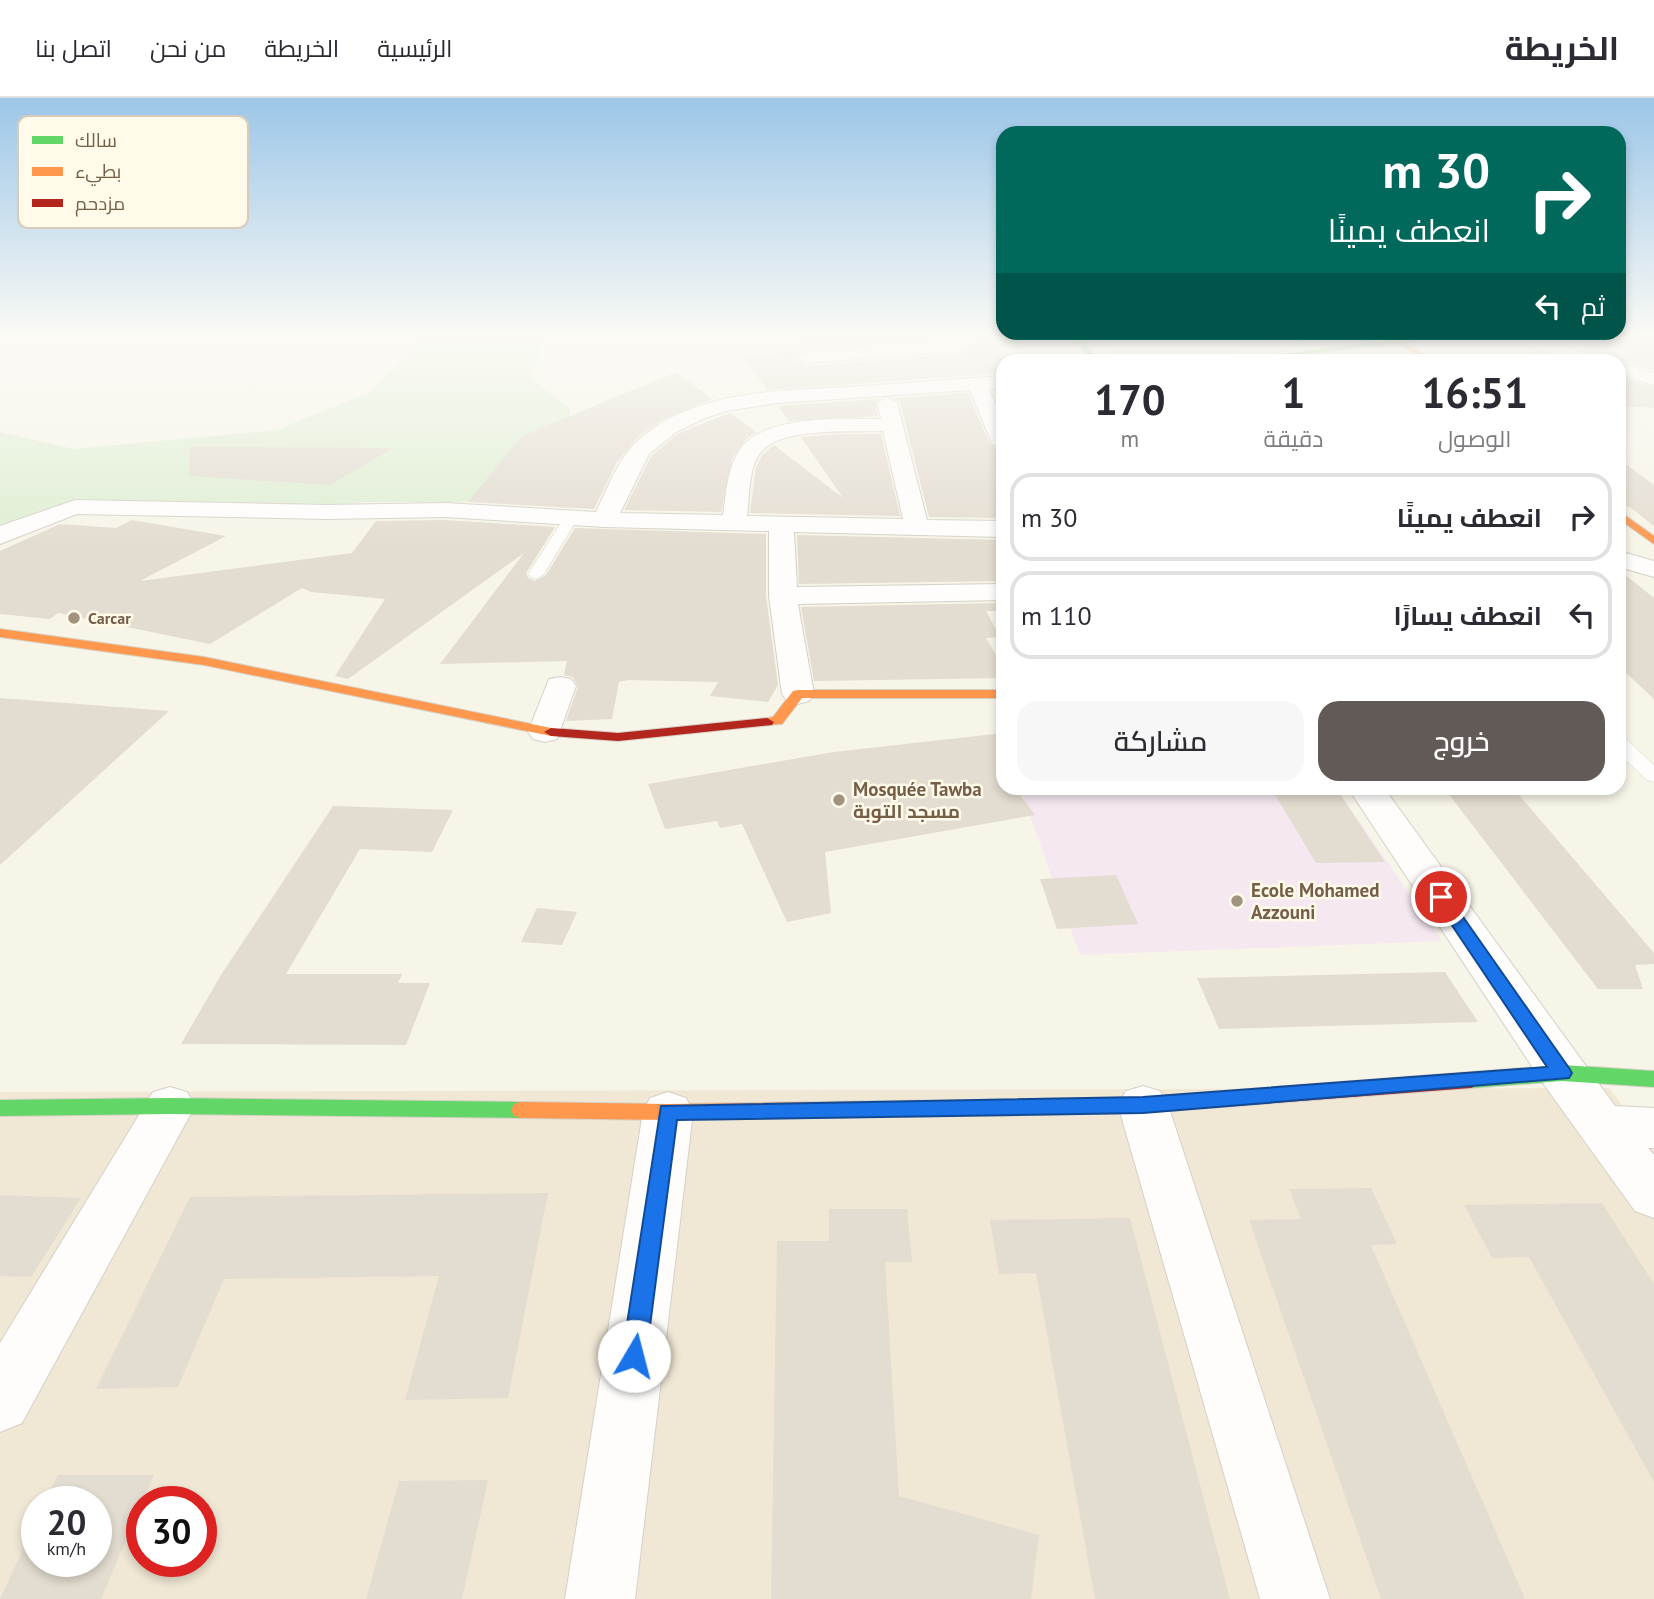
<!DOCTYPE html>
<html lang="ar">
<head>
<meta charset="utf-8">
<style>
  :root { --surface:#fff; --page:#f7f7f7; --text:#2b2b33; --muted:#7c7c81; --line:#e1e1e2; --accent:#615a56 }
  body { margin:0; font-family:"PT Sans",Cairo,sans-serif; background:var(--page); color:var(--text); direction:rtl; height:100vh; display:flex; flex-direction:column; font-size:26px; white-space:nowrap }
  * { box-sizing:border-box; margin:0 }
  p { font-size:23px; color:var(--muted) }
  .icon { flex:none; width:38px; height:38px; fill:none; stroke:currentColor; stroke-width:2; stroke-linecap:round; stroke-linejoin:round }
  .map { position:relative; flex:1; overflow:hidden; direction:ltr }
  .sheet { position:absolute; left:996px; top:256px; width:630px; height:441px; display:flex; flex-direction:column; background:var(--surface); border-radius:21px; box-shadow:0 4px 10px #0003; direction:rtl }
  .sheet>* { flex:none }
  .top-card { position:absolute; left:996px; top:28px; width:630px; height:214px; border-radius:21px; box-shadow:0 4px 10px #0003; direction:rtl; background:#00695c; color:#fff; overflow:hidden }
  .speed { position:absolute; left:21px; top:1388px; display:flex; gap:14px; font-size:35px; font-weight:700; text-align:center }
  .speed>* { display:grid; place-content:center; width:91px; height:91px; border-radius:50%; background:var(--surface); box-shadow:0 4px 10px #0003; line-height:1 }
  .speed small { font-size:18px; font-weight:400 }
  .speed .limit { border:10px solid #d22; background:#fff; color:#111 }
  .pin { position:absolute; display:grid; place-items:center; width:60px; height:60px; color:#fff; margin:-30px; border:4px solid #fff; border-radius:50%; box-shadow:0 2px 7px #0007 }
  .me { position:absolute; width:77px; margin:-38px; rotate:8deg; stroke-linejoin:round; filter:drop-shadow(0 0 5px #0008) }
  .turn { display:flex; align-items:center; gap:24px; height:147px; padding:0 21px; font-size:32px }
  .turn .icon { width:91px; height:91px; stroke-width:2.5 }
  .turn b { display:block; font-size:49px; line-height:60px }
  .then { display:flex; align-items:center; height:66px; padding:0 21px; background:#0003; gap:14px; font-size:26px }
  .eta { display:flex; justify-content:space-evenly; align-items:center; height:119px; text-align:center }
  .eta b { font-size:42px; font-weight:600; line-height:49px }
  .primary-button { display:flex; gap:14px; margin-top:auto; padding:14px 21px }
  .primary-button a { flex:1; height:80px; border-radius:21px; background:var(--accent); color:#fff; font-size:28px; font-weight:600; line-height:80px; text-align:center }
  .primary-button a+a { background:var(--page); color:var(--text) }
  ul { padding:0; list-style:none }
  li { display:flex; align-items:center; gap:21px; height:88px; margin:0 14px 10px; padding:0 7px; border:4px solid var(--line); border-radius:21px }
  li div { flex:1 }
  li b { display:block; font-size:26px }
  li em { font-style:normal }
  header { display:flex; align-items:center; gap:42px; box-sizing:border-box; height:98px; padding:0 35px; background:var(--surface); border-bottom:2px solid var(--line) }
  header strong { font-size:33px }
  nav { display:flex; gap:38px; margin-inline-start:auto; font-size:24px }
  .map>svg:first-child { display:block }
  .residential { fill:#f0e8d5; fill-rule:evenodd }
  .education { fill:#f5e8f1 }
  .green { fill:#dfeed3 }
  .building { fill:#e3dcd0 }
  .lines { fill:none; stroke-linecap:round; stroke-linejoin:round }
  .lane-casing { stroke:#d5d0c6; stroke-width:1 }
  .street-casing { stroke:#d5d0c6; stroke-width:2 }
  .fast-casing { stroke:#d6d1c6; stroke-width:2 }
  .slow-casing { stroke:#d6d1c6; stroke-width:2 }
  .jam-casing { stroke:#d6d1c6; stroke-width:2 }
  .lane { fill:#fefdfc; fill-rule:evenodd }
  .street { fill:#fefdfc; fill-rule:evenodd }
  .fast { fill:#63d668; fill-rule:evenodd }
  .slow { fill:#ff974d; fill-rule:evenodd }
  .jam { fill:#b3261e; fill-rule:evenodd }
  .route { fill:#1a73e8; stroke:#114b97; stroke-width:2 }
  .poi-dot { fill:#a29380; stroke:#fffae9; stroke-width:2.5 }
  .labels { text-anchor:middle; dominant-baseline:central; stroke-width:5; stroke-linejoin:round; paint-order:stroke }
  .far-poi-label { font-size:16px; font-weight:bold; fill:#755f48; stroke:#fffae9; text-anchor:start }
  .poi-label { font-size:19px; font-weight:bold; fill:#755f48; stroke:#fffae9; text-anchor:start }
  .key { fill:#fffae9; stroke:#d6ccb9; stroke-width:2 }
  .key-label { font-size:19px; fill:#755f48 }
</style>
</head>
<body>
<header>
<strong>الخريطة</strong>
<nav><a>الرئيسية</a><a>الخريطة</a><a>من نحن</a><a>اتصل بنا</a></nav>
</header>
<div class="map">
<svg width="1654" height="1501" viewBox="0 0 1654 1501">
  <rect width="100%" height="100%" fill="#f7f4e8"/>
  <!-- residential -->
  <g class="residential">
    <path d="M 1098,240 L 1361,240 L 1182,260 L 1113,256 Z"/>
    <path d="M 1609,990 L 1654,1050 L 1654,1501 L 0,1501 L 0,994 ZM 37,1404 L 96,1404 L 96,1463 L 37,1463 ZM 142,1404 L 201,1404 L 201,1463 L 142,1463 Z"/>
  </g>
  <!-- education -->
  <path class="education" d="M 1020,690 L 1336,690 L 1442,843 L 1080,857 Z"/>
  <!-- green -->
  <path class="green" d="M 424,240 L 544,240 L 530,281 L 570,310 L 565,365 L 499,404 L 363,404 L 260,415 L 88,406 L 0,444 L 0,334 L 73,351 L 277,332 L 371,294 Z"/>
  <!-- building -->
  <g class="building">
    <path d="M 796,240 L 950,240 L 809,252 Z"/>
    <path d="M 981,240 L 1003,240 L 1003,275 L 767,292 L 742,256 L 805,253 L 795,261 L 806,268 L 959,256 Z"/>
    <path d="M 1644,240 L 1654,240 L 1654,272 L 1620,262 L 1603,262 L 1599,255 L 1578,249 Z"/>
    <path d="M 1539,254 L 1567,262 L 1515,262 L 1509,259 Z"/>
    <path d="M 676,274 L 712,301 L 662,322 L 638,339 L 617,364 L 594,411 L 468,404 L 522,338 Z"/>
    <path d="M 1619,279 L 1654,289 L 1654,310 L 1619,308 Z"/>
    <path d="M 968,295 L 990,347 L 1003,354 L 1003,420 L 929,419 L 900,304 L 893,300 Z"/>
    <path d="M 879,301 L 875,304 L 878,318 L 789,323 L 778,308 Z"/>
    <path d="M 730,315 L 756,334 L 747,340 L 732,360 L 721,414 L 624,412 L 651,358 L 679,335 Z"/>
    <path d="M 837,336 L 881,336 L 900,418 L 750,415 L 756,369 L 763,356 L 774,347 L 843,400 L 801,339 Z"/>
    <path d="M 190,349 L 393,350 L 330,387 L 189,378 Z"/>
    <path d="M 1619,361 L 1654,387 L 1654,428 L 1630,409 L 1619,407 Z"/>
    <path d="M 132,422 L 226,438 L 140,483 L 352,455 L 376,423 L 445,422 L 555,429 L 526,475 L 528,480 L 535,483 L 546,477 L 575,430 L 766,436 L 766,498 L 778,587 L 768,604 L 710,598 L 718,584 L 628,582 L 619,584 L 612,621 L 566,623 L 578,589 L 573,579 L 564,577 L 567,563 L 440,566 L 524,455 L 348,581 L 335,578 L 385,501 L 311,494 L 302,490 L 210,546 L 58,515 L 50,521 L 0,516 L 0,453 L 60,426 L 116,430 Z"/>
    <path d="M 797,437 L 1003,442 L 1003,483 L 799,486 Z"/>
    <path d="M 1619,472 L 1654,500 L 1654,601 L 1619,568 Z"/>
    <path d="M 1003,505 L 1003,513 L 986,513 L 1000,539 L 986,540 L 1003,569 L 1003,580 L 814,583 L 801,509 Z"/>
    <path d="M 0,600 L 169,613 L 0,767 Z"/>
    <path d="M 1003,635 L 1003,690 L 1015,690 L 1035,717 L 825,754 L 831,815 L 787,824 L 742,726 L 720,730 L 717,723 L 665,731 L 648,686 L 834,654 Z"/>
    <path d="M 1271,690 L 1336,690 L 1385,764 L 1316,765 Z"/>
    <path d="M 1444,690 L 1513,690 L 1654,855 L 1654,866 L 1635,867 L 1643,891 L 1598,891 Z"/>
    <path d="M 333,708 L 453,712 L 432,754 L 360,751 L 286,876 L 402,876 L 398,885 L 430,885 L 406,947 L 181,946 L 221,877 Z"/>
    <path d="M 1116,777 L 1138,826 L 1057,831 L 1040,781 Z"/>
    <path d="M 537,810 L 577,814 L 562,847 L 521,844 Z"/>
    <path d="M 1445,874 L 1478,924 L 1219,931 L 1197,880 Z"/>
    <path d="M 1371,1090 L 1397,1146 L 1371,1147 L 1525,1501 L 1381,1501 L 1249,1122 L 1301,1121 L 1289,1091 Z"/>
    <path d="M 548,1095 L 508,1300 L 405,1302 L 439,1178 L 224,1181 L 178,1289 L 96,1291 L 190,1099 Z"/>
    <path d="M 0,1097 L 81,1100 L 31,1179 L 0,1178 Z"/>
    <path d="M 1602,1105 L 1654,1186 L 1654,1384 L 1529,1159 L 1492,1160 L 1464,1107 Z"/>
    <path d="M 829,1111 L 907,1111 L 912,1164 L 885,1164 L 899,1398 L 1039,1437 L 1031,1501 L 771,1501 L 777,1143 L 829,1143 Z"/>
    <path d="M 1130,1120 L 1230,1501 L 1095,1501 L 1036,1175 L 999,1176 L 990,1122 Z"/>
    <path d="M 58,1377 L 154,1377 L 101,1501 L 0,1501 L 37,1421 L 37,1463 L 96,1463 L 96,1404 L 45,1404 Z"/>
    <path d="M 488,1382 L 462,1501 L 366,1501 L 399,1383 Z"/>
  </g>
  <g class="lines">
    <!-- lane casing -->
    <g class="lane-casing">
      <g id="lane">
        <path d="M 571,416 L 578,420 L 544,476 L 536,481 L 530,479 L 528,476 L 564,420 Z"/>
        <path d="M 1619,639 L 1626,641 L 1654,667 L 1654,684 L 1647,682 L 1619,656 Z"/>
      </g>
    </g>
    <!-- street casing -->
    <g class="street-casing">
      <g id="street">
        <path d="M 953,240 L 978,240 L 959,253 L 806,265 L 797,260 L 806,255 L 951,243 Z"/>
        <path d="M 1268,240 L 1288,240 L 1308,255 L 1305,259 L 1293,259 Z"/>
        <path d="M 1511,240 L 1538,240 L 1598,258 L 1601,262 L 1575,262 L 1513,244 Z"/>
        <path d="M 1619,265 L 1654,275 L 1654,287 L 1619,276 Z"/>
        <path d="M 1003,278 L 1003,290 L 989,291 L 1003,322 L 1003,352 L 992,346 L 970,292 L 777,305 L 726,313 L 703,321 L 678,333 L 649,356 L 620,415 L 723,417 C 726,396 727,373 738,354 C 761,316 841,321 881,321 L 877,305 L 887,299 L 897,305 L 927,422 L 1003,423 L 1003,439 L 794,434 L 797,489 L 1003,486 L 1003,502 L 798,506 L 814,596 L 809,603 L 798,606 L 787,603 L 782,596 L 769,498 L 769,433 L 605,429 L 445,419 L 326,421 L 77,416 L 0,446 L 0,428 L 75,402 L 326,407 L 445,405 L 596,414 C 608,389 618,360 640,341 C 698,289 791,293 864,288 C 910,285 957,281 1003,278 ZM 883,333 L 903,421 L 747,418 C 750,398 748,370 761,354 C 780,329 854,334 883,333 Z"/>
        <path d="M 1619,453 L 1654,463 L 1654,479 L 1619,469 Z"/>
        <path d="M 560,579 L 571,581 L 576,588 L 557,641 L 545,644 L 533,641 L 528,634 L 549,581 Z"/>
        <path d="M 1348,690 L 1384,690 L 1615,1008 L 1654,1010 L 1654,1050 L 1648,1050 L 1654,1057 L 1654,1120 L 1635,1113 L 1545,988 Z"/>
        <path d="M 1143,988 L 1160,993 L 1168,1007 L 1330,1501 L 1260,1501 L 1118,1007 L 1126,993 Z"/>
        <path d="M 170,989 L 187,994 L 195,1008 L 22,1325 L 0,1334 L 0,1245 L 153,994 Z"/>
        <path d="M 668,994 L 686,1000 L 693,1014 L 635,1501 L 565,1501 L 643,1014 L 650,1000 Z"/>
      </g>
    </g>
    <!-- fast casing -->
    <g class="fast-casing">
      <g id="fast">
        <path d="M 1072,240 L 1079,240 L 1099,262 L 1092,262 Z"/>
        <path d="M 1398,242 L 1400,245 L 1249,262 L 1230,262 Z"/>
        <path d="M 1562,967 L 1654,973 L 1654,989 L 1562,983 L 1471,990 L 1464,987 L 1461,982 L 1464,977 L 1471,974 Z"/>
        <path d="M 170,1000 L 521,1004 L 528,1006 L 531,1012 L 528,1018 L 521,1020 L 170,1016 L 0,1018 L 0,1002 Z"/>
      </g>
    </g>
    <!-- slow casing -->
    <g class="slow-casing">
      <g id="slow">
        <path d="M 1413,240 L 1435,240 L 1405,245 L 1433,262 L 1426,262 L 1394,244 Z"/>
        <path d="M 1619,413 L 1654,438 L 1654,446 L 1619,421 Z"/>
        <path d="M 0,531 L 204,559 L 551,630 L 558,634 L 551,638 L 204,567 L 0,539 Z"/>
        <path d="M 798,592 L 1003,592 L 1003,600 L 802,600 L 782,626 L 762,627 L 760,624 L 762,621 L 773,619 L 793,593 Z"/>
        <path d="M 1036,1001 L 1043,1003 L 1046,1009 L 1043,1015 L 1036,1017 L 668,1022 L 521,1020 L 514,1018 L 511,1012 L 514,1006 L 521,1004 L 668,1006 Z"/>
      </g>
    </g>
    <!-- jam casing -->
    <g class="jam-casing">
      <g id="jam">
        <path d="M 767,620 L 774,624 L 772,627 L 618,643 L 551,638 L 544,634 L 551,630 L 618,635 Z"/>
        <path d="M 1471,974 L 1478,977 L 1481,982 L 1478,987 L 1471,990 L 1143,1015 L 1036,1017 L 1029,1015 L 1026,1009 L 1029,1003 L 1036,1001 L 1143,999 Z"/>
      </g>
    </g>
    <!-- lane -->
    <use href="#lane" class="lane"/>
    <!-- street -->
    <use href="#street" class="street"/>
    <!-- fast -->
    <use href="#fast" class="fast"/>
    <!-- slow -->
    <use href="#slow" class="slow"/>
    <!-- jam -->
    <use href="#jam" class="jam"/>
  </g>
  <!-- sky -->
  <linearGradient id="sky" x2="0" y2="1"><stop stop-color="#9cc6e8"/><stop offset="0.53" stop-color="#fbfaf5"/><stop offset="1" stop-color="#fbfaf5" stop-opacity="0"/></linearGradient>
  <rect width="1654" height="450" fill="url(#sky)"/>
  <!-- route -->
  <path class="route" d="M 1441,794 L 1447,796 L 1569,970 L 1572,975 L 1569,980 L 1143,1015 L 677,1022 L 646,1258 L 643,1266 L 634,1269 L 625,1266 L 622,1258 L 661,1008 L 1143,999 L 1547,969 L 1433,799 Z"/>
  <!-- markers -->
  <g class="poi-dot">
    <circle cx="74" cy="520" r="7"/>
    <circle cx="839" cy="702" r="7"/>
    <circle cx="1237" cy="803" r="7"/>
  </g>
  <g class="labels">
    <!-- far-poi labels -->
    <g class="far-poi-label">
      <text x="88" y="520">Carcar</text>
    </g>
    <!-- poi labels -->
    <g class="poi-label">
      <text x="853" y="691">Mosquée Tawba<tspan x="853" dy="22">مسجد التوبة</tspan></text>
      <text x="1251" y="792">Ecole Mohamed<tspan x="1251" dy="22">Azzouni</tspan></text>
    </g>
  </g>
  <!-- legend -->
  <rect x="18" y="18" width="230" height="112" rx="10" class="key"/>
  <rect x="32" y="38" width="31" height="8" fill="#63d668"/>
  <rect x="32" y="69" width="31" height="9" fill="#ff974d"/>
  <rect x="32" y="101" width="31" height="8" fill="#b3261e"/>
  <g class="key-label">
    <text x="75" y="49">سالك</text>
    <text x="75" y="80">بطيء</text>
    <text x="75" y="112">مزدحم</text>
  </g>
</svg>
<div class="speed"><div>20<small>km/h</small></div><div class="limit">30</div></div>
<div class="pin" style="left:1441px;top:799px;background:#d93025"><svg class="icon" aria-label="arrive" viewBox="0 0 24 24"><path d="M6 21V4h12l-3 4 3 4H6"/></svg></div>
<svg class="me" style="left:634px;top:1258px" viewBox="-20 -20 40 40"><circle r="19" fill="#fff"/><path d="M0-13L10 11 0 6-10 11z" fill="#1a73e8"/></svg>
<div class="top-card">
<div class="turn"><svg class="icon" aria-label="right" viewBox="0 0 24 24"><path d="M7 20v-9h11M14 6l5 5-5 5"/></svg><div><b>30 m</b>انعطف يمينًا</div></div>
<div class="then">ثم<svg class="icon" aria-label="left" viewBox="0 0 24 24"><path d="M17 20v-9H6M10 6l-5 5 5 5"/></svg></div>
</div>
<section class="sheet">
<div class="eta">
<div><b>16:51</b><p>الوصول</p></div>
<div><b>1</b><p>دقيقة</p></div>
<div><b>170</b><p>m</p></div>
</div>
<ul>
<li><svg class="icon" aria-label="right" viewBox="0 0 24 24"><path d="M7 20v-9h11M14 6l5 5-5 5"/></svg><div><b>انعطف يمينًا</b></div><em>30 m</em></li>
<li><svg class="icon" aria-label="left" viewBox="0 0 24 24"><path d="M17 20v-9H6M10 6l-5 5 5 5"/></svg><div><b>انعطف يسارًا</b></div><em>110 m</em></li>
</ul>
<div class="primary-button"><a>خروج</a><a>مشاركة</a></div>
</section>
</div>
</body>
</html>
